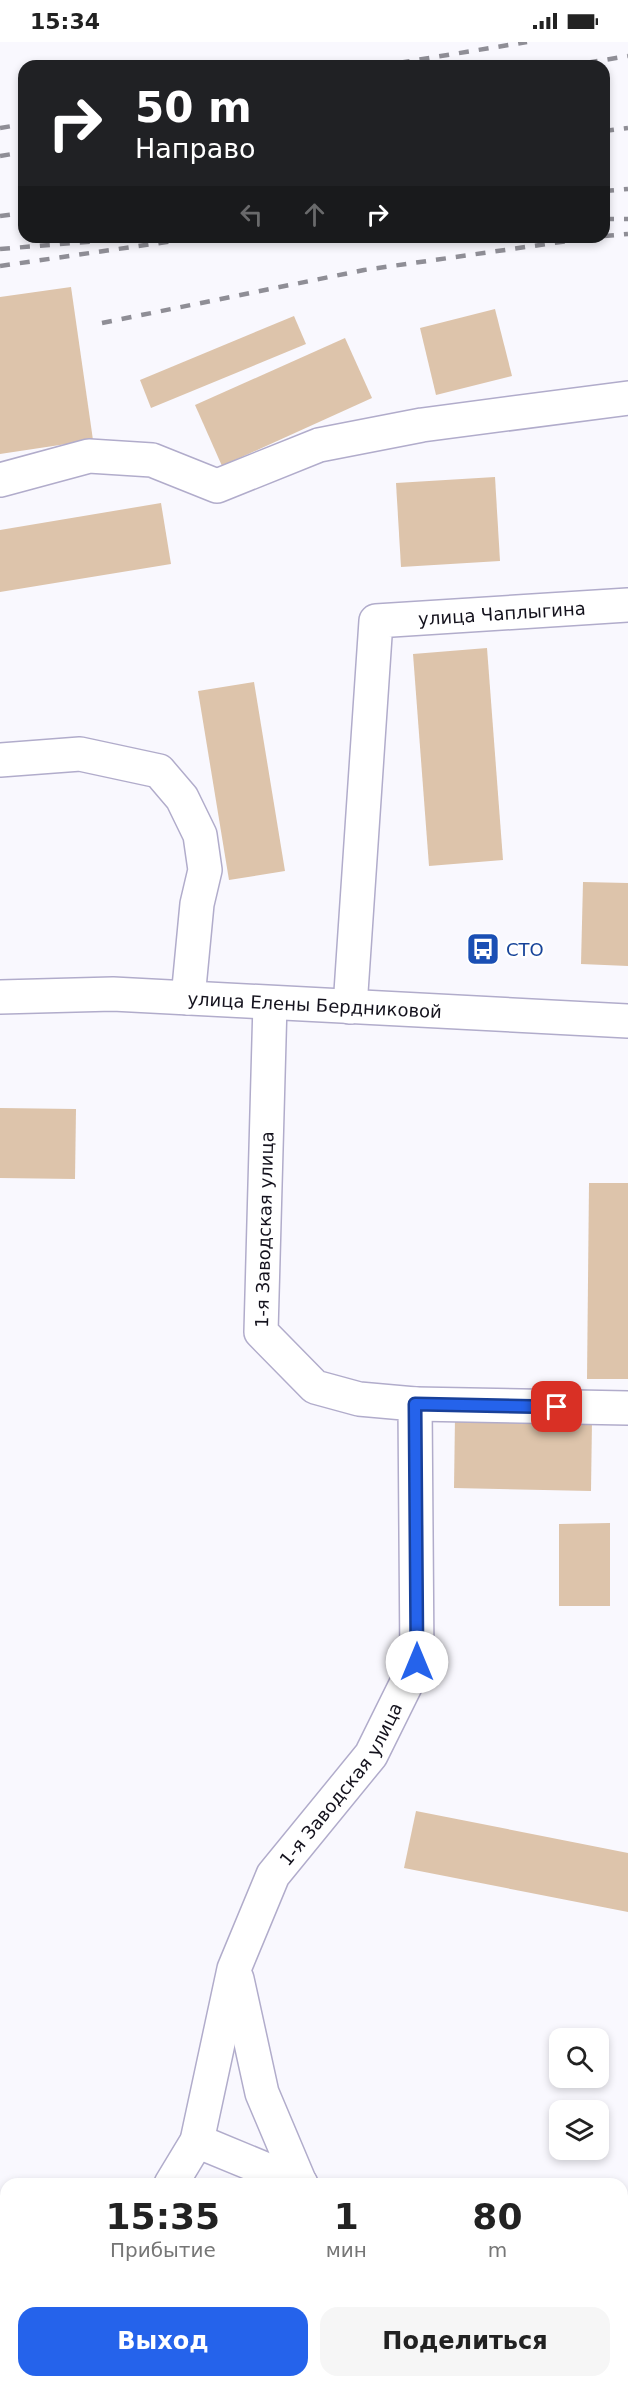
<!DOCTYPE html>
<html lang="ru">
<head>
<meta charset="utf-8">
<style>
  :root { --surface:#fff; --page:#f6f6f6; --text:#222; --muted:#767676; --accent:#2563eb }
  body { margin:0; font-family:"DejaVu Sans",sans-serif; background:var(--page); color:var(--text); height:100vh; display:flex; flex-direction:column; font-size:22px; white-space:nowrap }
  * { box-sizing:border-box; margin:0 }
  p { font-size:20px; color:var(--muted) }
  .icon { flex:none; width:33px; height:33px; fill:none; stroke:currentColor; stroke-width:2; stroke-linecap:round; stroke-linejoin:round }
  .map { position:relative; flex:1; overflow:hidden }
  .sheet { position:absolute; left:0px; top:2136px; width:628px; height:210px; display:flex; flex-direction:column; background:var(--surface); border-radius:18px 18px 0 0; box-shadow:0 3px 9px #0003 }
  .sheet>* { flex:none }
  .top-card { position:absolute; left:18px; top:18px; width:592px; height:183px; border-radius:18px; box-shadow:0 3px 9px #0003; background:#202124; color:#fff; overflow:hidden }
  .controls { position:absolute; left:549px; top:1986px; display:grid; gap:12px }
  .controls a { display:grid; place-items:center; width:60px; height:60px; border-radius:12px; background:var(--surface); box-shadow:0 3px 9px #0003; font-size:30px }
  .pin { position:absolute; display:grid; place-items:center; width:51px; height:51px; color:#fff; margin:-26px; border-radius:12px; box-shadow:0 3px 9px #0006 }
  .me { position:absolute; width:66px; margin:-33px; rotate:0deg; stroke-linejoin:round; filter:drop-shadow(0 0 4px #0008) }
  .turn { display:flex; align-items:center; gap:21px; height:126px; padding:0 18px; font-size:27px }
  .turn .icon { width:78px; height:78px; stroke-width:2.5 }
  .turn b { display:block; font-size:42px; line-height:51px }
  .lanes { display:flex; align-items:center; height:57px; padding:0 18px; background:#0003; justify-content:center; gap:30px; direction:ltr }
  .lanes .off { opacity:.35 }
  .eta { display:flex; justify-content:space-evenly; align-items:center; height:102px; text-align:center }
  .eta b { font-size:36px; font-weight:600; line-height:42px }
  .button { display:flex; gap:12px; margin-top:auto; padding:12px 18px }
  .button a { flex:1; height:69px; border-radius:18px; background:var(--accent); color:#fff; font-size:24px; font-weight:600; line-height:69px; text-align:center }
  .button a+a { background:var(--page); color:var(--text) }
  .status { display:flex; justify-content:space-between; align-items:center; height:42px; padding:0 30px; background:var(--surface); direction:ltr }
  .status svg { height:16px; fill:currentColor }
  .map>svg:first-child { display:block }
  .building { fill:#ddc4ab }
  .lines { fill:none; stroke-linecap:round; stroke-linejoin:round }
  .minor-casing { stroke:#b1accb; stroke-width:36 }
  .minor { stroke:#fff; stroke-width:33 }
  .rail { stroke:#8f8e96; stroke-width:4.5; stroke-dasharray:10 10; stroke-linecap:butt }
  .route-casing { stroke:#184099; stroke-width:15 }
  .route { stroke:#2563eb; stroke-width:10 }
  .labels { text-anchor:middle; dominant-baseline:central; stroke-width:5; stroke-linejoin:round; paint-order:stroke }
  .street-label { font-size:18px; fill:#14121d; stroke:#fff }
  .transit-label { font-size:18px; fill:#164399; stroke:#fff; text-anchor:start }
</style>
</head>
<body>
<div class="status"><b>15:34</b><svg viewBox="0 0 49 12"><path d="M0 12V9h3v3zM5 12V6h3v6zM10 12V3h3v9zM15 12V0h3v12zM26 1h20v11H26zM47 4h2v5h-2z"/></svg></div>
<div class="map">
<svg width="628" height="2346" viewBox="0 0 628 2346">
  <rect width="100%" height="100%" fill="#f9f8fe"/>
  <!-- building -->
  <g class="building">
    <path d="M 71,245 L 93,398 L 0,412 L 0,255 Z"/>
    <path d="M 495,267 L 512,334 L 436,353 L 420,286 Z"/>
    <path d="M 294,274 L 306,302 L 151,366 L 140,338 Z"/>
    <path d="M 345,296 L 372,356 L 222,424 L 195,363 Z"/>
    <path d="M 495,435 L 500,519 L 401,525 L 396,441 Z"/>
    <path d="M 161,461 L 171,522 L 0,550 L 0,488 Z"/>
    <path d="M 487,606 L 503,818 L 429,824 L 413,612 Z"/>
    <path d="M 254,640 L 285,829 L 229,838 L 198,649 Z"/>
    <path d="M 583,840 L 628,841 L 628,924 L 581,922 Z"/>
    <path d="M 0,1066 L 76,1067 L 75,1137 L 0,1136 Z"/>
    <path d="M 589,1141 L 628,1141 L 628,1337 L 587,1337 Z"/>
    <path d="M 455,1375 L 592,1378 L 591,1449 L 454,1446 Z"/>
    <path d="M 610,1481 L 610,1564 L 559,1564 L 559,1482 Z"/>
    <path d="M 416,1769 L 628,1811 L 628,1870 L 404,1826 Z"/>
    <path d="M 6,2303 L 6,2340 L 31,2340 L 32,2346 L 0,2346 L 0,2304 Z"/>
  </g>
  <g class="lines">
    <!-- minor casing -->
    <g class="minor-casing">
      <g id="minor">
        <path d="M 0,438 L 89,414 L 152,418 L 217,444 L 319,403 L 422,383 L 628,356"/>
        <path d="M 0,718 L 80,712 L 159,729 L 182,756 L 200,793 L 205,828 L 197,862 L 188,956"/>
        <path id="s1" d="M 0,955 L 113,952 L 628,979"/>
        <path id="s2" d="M 350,965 L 376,579 L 628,563"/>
        <path d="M 415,1362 L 628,1366"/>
        <path d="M 237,1937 L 262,2051 L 300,2141"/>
        <path d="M 197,2099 L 301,2142"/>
        <path id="s3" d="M 171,2142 L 197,2099 L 234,1927 L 273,1833 L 371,1713 L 417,1620 L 415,1362 L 359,1357 L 315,1345 L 261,1290 L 270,961"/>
        <path d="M 0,2266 L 6,2264"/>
        <path d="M 398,2340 L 400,2346"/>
      </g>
    </g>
    <!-- minor -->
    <use href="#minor" class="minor"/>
    <!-- rail -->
    <g class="rail">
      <path d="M 380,24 L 527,0"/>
      <path d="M 568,24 L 628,14"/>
      <path d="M 0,86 L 24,82"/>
      <path d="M 604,89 L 628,86"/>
      <path d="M 0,114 L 24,110"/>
      <path d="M 604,149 L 628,147"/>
      <path d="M 0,174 L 24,171"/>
      <path d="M 604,177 L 628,177"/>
      <path d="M 604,194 L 628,192"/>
      <path d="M 0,207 L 135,196"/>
      <path d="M 0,224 L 201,195"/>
      <path d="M 102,281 L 364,228 L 596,195"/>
    </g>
  </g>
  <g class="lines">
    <!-- route casing -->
    <g class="route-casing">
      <path id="route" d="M 417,1620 L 415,1362 L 557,1365"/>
    </g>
    <!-- route -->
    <use href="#route" class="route"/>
  </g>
  <!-- icons -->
  <defs>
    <g id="bus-square" transform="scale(1.725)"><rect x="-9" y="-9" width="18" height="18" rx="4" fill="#1a4fb4" stroke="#fff"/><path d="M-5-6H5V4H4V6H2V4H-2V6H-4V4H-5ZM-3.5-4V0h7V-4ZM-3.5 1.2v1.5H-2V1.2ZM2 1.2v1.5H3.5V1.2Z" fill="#fff"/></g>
  </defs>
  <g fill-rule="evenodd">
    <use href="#bus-square" x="483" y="907"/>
  </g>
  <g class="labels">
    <!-- street labels -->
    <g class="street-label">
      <text stroke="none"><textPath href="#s2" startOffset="513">улица Чаплыгина</textPath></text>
      <text stroke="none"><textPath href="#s1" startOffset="315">улица Елены Бердниковой</textPath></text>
      <text stroke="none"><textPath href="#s3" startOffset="1126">1-я Заводская улица</textPath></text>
      <text stroke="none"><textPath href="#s3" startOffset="442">1-я Заводская улица</textPath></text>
    </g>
    <!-- transit labels -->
    <g class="transit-label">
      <text x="506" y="907">СТО</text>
    </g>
  </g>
</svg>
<div class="controls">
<a><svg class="icon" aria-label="search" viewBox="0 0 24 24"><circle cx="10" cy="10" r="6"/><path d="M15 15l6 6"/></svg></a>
<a><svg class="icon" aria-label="layers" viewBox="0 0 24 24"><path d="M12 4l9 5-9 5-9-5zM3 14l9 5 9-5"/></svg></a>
</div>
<div class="pin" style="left:557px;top:1365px;background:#d93025"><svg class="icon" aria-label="arrive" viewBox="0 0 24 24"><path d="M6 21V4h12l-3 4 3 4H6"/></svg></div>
<svg class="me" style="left:417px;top:1620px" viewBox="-20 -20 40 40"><circle r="19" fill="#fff"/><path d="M0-13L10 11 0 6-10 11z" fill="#2563eb"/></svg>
<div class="top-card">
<div class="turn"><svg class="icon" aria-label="right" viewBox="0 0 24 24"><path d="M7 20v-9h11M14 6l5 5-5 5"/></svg><div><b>50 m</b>Направо</div></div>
<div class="lanes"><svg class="icon off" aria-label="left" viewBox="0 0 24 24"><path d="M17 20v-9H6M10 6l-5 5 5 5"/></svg><svg class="icon off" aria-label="ahead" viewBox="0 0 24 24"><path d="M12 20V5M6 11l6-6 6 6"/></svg><svg class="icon" aria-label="right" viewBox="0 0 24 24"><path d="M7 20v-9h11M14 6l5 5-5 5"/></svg></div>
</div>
<section class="sheet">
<div class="eta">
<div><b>15:35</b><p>Прибытие</p></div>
<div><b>1</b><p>мин</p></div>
<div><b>80</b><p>m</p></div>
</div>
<div class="button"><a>Выход</a><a>Поделиться</a></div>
</section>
</div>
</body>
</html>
